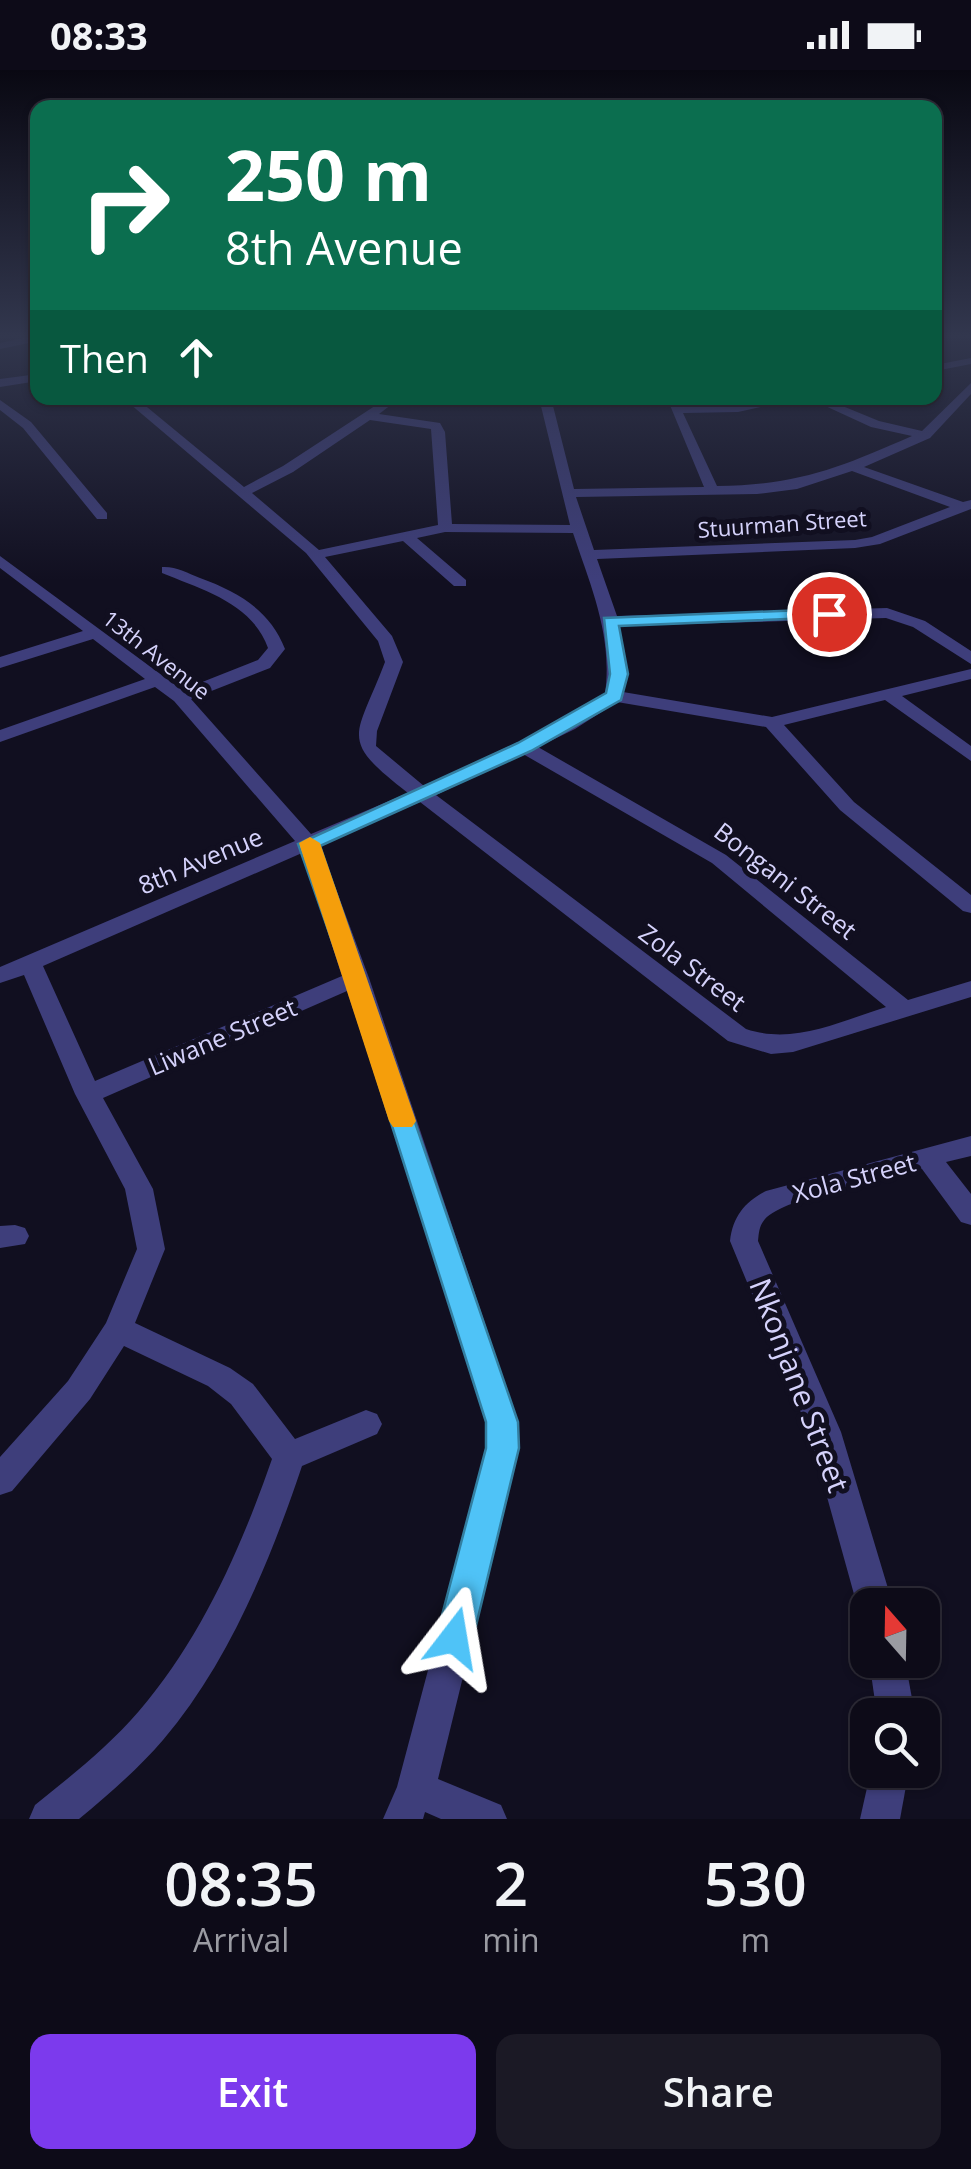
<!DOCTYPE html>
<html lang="en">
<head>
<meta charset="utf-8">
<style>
  :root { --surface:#0d0b18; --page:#1b1925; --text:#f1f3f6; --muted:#9a9ba2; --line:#2d2b37; --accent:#7c3aed }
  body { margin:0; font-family:"Open Sans",sans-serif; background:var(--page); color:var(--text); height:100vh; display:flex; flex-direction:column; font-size:38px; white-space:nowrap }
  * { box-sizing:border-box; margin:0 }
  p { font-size:32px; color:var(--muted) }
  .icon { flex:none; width:55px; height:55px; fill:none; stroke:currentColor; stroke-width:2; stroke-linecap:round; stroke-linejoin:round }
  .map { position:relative; height:1749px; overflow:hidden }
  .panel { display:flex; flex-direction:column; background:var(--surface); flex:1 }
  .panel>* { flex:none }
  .guide { position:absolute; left:30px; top:30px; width:912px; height:305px; border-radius:20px; box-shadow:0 2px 8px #0004,0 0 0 2px var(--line); background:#0b6e4f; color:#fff; overflow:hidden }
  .needle { width:65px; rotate:340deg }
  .buttons { position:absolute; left:850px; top:1518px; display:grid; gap:20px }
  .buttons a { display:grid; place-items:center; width:90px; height:90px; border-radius:20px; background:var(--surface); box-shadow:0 2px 8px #0004,0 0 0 2px var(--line); font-size:50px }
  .pin { position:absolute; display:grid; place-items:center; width:85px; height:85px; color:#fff; margin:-42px; border:5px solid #fff; border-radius:50%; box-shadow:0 2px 10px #0007 }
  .me { position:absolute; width:110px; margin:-55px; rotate:14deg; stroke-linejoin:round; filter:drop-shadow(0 0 8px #0008) }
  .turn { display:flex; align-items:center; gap:35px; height:210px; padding:0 30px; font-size:45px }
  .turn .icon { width:130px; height:130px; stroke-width:2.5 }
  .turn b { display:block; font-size:70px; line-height:85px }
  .then { display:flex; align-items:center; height:95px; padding:0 30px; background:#0003; gap:20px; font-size:38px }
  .eta { display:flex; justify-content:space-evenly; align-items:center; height:170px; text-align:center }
  .eta b { font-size:60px; font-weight:600; line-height:70px }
  .primary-button { display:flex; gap:20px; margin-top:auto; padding:20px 30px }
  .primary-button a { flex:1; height:115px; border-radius:20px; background:var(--accent); color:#fff; font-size:40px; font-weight:600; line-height:115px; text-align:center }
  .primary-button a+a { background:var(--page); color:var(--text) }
  .status { display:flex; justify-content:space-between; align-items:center; height:70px; padding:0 50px; background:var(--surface); direction:ltr }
  .status svg { height:28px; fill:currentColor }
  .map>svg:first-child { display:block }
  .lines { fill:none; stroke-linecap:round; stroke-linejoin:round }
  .street { fill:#3e3e7b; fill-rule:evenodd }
  .route { fill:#4fc3f7; stroke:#337fa1; stroke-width:2.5 }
  .slow { fill:#f59e0b }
  .labels { text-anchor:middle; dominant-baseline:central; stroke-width:10; stroke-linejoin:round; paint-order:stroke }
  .far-street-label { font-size:22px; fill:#d5d2fb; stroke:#110f20 }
  .street-label { font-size:25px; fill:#d5d2fb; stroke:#110f20 }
  .near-street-label { font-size:30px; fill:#d5d2fb; stroke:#110f20 }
</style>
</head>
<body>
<div class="status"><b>08:33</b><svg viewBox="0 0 49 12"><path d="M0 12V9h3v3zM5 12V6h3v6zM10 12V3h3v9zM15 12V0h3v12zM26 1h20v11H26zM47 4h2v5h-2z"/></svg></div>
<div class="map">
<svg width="971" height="1749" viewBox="0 0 971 1749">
  <rect width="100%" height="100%" fill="#110f20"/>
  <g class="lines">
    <!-- street -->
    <g class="street">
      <path d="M 33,266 L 38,266 L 38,271 L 0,279 L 0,273 Z"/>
      <path d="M 971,288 L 971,294 L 935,301 L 935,295 Z"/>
      <path d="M 38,304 L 38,311 L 0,317 L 0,309 Z"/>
      <path d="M 971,313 L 971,324 L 930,368 L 864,397 L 963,432 L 971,430 L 971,439 L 880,474 L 855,478 L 597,489 L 617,546 L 887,538 L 925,551 L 971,581 L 971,594 L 913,557 L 886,548 L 619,556 L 625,584 L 623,622 L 772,647 L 971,599 L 971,609 L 902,626 L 971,676 L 971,691 L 885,630 L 784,655 L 854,732 L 971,825 L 971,843 L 963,841 L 840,740 L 766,657 L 617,632 L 575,659 L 538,677 L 726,785 L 908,930 L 971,911 L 971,927 L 793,982 L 771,984 L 728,971 L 420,732 L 320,776 L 369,908 L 518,1352 L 519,1378 L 438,1709 L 501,1735 L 507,1749 L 441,1749 L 425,1742 L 423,1749 L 383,1749 L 397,1717 L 487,1378 L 486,1352 L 479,1319 L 347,921 L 103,1028 L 153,1119 L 165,1179 L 135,1253 L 230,1298 L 253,1314 L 295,1369 L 366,1340 L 377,1344 L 382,1354 L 377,1364 L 302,1396 C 270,1491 229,1592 163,1670 C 138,1699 109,1724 79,1749 L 29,1749 L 35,1735 C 71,1706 108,1677 139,1641 C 201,1569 241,1478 272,1389 L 231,1334 L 208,1316 L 124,1276 L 90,1329 L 12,1421 L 0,1425 L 0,1387 L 68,1311 L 106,1253 L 137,1179 L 125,1119 L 75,1024 L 24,905 L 0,913 L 0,897 L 295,771 L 174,631 L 155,617 L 0,672 L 0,660 L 145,609 L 93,569 L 0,598 L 0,587 L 83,561 L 0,498 L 0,486 L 182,620 L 258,590 L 268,578 C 252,533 203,520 162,503 L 162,497 C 175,496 188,503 200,508 C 238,522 270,540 285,579 L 270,598 L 191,629 L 311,764 L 408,723 C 337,668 356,669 385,592 L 378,571 L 306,483 L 123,328 L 136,328 L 244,417 L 283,396 L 387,328 L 400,328 L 379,344 L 440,353 L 445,362 L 452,454 L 570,455 L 539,328 L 551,328 L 574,419 L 704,417 L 667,328 L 675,328 L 679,335 L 802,328 L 738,342 L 683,343 L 717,416 C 798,415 839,398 912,366 L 871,357 L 808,328 L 823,328 L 879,351 L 922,361 ZM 370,350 L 431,359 L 438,455 L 319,480 L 252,423 L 293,402 ZM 852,401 L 950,437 L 872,467 L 855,470 L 594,480 L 576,427 L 757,424 L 797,419 ZM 445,462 L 573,463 C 591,517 613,566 605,624 L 563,651 L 424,716 L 376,676 L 377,661 L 403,592 L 392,566 L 325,487 L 403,471 L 454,516 L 466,516 L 466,510 L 417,468 ZM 523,684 L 712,793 L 886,937 C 838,952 794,975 746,959 L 436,725 ZM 302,783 L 342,906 L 95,1011 L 43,896 Z"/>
      <path d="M 0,330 L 31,352 L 107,443 L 107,449 L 97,449 L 23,358 L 0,340 Z"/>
      <path d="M 971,1066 L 971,1086 L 946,1092 L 971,1124 L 971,1155 L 961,1152 L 922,1099 C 889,1108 785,1127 765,1149 C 759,1156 759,1162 758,1171 L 841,1362 L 893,1535 L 868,1535 L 868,1549 L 863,1547 L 857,1535 L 809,1362 L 730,1171 C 733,1146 745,1132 766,1121 Z"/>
      <path d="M 15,1155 L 25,1158 L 29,1166 L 25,1174 L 0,1178 L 0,1156 Z"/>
      <path d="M 869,1590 L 905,1590 L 915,1645 L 877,1645 Z"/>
      <path d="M 871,1700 L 909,1700 L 900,1749 L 860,1749 Z"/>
    </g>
  </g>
  <!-- sky -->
  <linearGradient id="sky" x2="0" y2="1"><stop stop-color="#090812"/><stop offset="0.52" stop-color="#32374e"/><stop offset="1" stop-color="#32374e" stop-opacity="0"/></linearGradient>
  <rect width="971" height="511" fill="url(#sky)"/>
  <!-- route -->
  <path class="route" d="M 829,539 L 837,544 L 835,547 L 619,556 L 628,604 L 621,630 L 531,681 L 320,776 L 518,1352 L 519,1378 L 473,1568 L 467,1580 L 454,1586 L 442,1580 L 436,1568 L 486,1378 L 486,1352 L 345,908 L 298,774 L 518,673 L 606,623 L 610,604 L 604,548 Z"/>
  <!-- slow -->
  <path class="slow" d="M 310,767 L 320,773 L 416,1051 L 412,1057 L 393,1057 L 389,1051 L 299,773 Z"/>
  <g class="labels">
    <!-- far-street labels -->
    <g class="far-street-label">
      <text transform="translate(782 453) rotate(-4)">Stuurman Street</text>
      <text transform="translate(157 584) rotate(38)">13th Avenue</text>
    </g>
    <!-- street labels -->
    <g class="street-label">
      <text transform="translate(200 790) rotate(-23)">8th Avenue</text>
      <text transform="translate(786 810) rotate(38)">Bongani Street</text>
      <text transform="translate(693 897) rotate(37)">Zola Street</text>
      <text transform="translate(222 966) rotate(-23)">Liwane Street</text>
      <text transform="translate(854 1107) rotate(-15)">Xola Street</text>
    </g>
    <!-- near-street labels -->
    <g class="near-street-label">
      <text transform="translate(800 1315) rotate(69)">Nkonjane Street</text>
    </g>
  </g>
</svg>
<div class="buttons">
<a><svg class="needle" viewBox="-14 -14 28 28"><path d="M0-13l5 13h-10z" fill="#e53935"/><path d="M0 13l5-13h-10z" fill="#9a9ba2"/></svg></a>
<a><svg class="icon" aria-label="search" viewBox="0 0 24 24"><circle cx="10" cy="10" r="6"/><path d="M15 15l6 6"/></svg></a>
</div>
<div class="pin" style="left:829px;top:544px;background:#d93025"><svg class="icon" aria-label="arrive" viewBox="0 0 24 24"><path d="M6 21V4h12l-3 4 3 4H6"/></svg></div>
<svg class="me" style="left:454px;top:1568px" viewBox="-20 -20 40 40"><path d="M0-17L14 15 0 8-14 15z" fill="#4fc3f7" stroke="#fff" stroke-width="4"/></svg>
<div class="guide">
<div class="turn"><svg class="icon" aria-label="right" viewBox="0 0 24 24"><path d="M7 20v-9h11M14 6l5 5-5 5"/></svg><div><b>250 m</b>8th Avenue</div></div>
<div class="then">Then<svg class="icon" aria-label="ahead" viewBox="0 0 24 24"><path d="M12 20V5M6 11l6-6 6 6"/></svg></div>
</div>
</div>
<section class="panel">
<div class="eta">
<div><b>08:35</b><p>Arrival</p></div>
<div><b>2</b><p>min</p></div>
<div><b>530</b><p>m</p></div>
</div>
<div class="primary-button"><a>Exit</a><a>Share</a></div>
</section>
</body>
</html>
